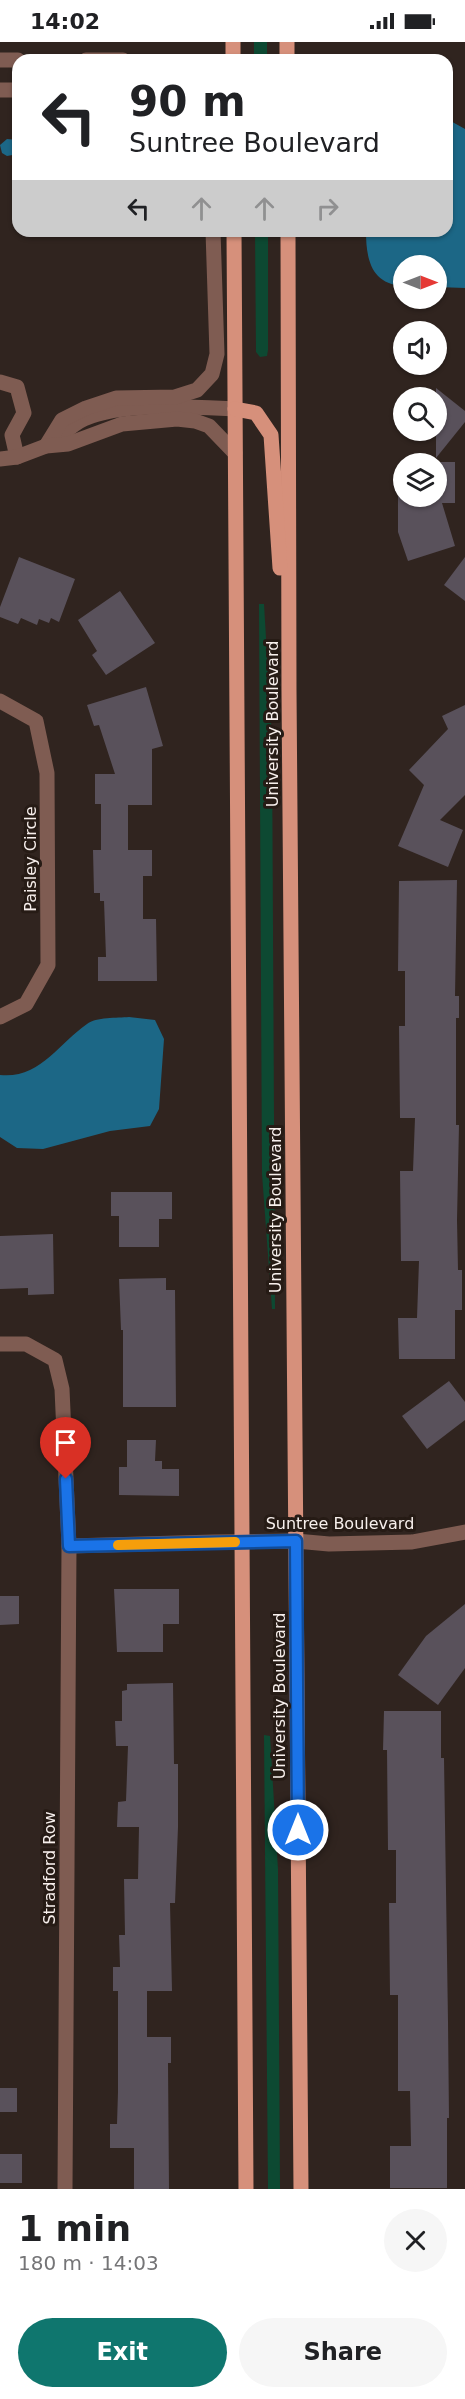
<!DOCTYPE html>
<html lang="en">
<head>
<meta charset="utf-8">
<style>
  :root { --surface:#fff; --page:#f6f6f6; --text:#202124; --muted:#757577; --accent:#0f766e }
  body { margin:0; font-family:"DejaVu Sans",sans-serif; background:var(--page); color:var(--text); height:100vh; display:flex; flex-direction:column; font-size:22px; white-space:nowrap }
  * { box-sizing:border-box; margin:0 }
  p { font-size:20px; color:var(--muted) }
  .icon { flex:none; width:33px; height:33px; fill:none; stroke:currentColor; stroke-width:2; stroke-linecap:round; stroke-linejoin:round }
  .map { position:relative; height:2147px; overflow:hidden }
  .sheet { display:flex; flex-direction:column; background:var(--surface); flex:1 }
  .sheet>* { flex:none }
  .hud { position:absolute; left:12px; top:12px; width:441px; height:183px; border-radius:18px; box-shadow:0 2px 4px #0004; background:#fff; color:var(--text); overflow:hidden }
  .needle { width:39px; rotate:90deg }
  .buttons { position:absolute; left:393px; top:213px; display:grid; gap:12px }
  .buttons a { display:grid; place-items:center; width:54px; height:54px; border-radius:50%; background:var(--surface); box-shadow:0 2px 4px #0004; font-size:30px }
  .pin { position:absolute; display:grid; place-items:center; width:51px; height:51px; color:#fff; margin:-62px -26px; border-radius:50% 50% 50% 0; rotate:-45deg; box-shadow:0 0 6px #0007 }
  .pin .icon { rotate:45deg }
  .me { position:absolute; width:66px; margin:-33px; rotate:0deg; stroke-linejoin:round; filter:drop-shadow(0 0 4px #0008) }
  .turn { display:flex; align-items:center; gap:21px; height:126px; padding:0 18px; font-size:27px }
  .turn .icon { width:78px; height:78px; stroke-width:2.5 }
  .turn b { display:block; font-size:42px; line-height:51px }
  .lanes { display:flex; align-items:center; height:57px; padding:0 18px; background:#0003; justify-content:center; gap:30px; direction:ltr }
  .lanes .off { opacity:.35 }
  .round { display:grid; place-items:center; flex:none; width:63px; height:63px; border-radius:32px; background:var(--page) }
  .head { display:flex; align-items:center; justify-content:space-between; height:102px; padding:0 18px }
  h1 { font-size:36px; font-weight:600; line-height:45px }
  .primary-button { display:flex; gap:12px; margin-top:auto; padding:12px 18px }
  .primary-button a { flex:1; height:69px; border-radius:36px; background:var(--accent); color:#fff; font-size:24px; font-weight:600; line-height:69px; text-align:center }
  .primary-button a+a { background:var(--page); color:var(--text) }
  .status { display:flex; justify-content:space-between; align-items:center; height:42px; padding:0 30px; background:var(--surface); direction:ltr }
  .status svg { height:16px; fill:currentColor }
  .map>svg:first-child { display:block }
  .green { fill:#0d4932 }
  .water { fill:#1c6786 }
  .building { fill:#59515b }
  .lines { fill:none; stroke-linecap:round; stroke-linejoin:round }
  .minor { stroke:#7f5c52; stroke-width:15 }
  .major { stroke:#d6907b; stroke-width:15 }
  .route-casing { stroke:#114b97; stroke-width:15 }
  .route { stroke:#1a73e8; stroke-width:10 }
  .slow { stroke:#f59e0b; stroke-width:10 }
  .labels { text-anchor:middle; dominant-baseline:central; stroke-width:6; stroke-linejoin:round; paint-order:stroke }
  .street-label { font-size:16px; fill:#f7efec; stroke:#261b15 }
</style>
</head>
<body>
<div class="status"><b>14:02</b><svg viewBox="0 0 49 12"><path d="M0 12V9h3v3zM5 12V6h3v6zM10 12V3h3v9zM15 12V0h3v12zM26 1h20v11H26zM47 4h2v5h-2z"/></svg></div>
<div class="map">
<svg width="465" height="2147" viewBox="0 0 465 2147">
  <rect width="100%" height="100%" fill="#30241f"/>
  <!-- green -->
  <g class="green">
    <rect x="254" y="0" width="13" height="18"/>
    <path d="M 255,189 L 268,189 L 268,308 L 267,314 L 260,315 L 256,310 Z"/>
    <path d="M 259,562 L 264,562 L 272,697 L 275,1267 L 272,1267 L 262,1132 Z"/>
    <path d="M 264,1693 L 270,1694 L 278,1827 L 280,2147 L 268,2147 Z"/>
  </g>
  <!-- water -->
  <g class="water">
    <path d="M 447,77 L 465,87 L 465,246 L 437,245 L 436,224 L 404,224 L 403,244 C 371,242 366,217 366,189 L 447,189 Z"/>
    <path d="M 7,97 L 18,98 L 18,112 L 7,114 L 2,111 L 0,103 Z"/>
    <path d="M 129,975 L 155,978 L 164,997 L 159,1067 L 150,1084 L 110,1089 L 43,1107 L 17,1106 L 0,1095 L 0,1033 C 40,1037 58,1002 87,982 C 96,975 117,976 129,975 Z"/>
  </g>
  <!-- building -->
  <g class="building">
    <path d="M 436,346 L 465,369 L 465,380 L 436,416 Z"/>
    <path d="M 436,420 L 455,420 L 455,461 L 442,461 L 455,504 L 408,519 L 398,490 L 398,454 L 436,454 Z"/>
    <path d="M 19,515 L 75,537 L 59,580 L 51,576 L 49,581 L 39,577 L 37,583 L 21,576 L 18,582 L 0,575 L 0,565 Z"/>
    <path d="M 465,515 L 465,559 L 444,543 Z"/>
    <path d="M 120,549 L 155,601 L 106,633 L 92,613 L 97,609 L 78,578 Z"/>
    <path d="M 146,645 L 163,704 L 152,707 L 152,763 L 128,763 L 128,808 L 152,808 L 152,834 L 143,834 L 143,877 L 156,877 L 157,939 L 98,939 L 98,915 L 106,915 L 104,859 L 100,859 L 100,851 L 94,851 L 93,808 L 101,808 L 101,762 L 95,762 L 95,732 L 115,732 L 99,683 L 94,684 L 87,663 Z"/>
    <path d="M 465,663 L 465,753 L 440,778 L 463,788 L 448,825 L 398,804 L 424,743 L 409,728 L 448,687 L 442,674 Z"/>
    <path d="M 457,838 L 455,954 L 459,954 L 459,976 L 456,976 L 456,1083 L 459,1083 L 457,1178 L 458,1228 L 462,1228 L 462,1268 L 455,1268 L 455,1317 L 399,1317 L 398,1276 L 417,1276 L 419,1219 L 401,1219 L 400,1129 L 413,1129 L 415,1076 L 400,1076 L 399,984 L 405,984 L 405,929 L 398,929 L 399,839 Z"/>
    <path d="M 111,1150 L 172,1150 L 172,1177 L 159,1177 L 159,1205 L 119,1205 L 119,1174 L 111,1174 Z"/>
    <path d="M 53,1192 L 54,1252 L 28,1253 L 28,1246 L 0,1247 L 0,1194 Z"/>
    <path d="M 166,1236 L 166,1248 L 175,1248 L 176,1365 L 123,1365 L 123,1288 L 121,1288 L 119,1237 Z"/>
    <path d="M 449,1339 L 465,1360 L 465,1378 L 427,1407 L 402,1374 Z"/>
    <path d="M 127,1398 L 156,1398 L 155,1419 L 162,1419 L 162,1427 L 179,1427 L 179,1454 L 119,1453 L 119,1425 L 127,1425 Z"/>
    <path d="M 114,1547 L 179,1547 L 179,1582 L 163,1582 L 163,1610 L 117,1610 Z"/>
    <path d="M 0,1554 L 19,1554 L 19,1582 L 0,1583 Z"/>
    <path d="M 465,1562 L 465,1626 L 438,1663 L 398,1633 L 426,1594 Z"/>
    <path d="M 173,1641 L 174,1722 L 178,1722 L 178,1785 L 175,1861 L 170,1861 L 172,1949 L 147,1949 L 147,1995 L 171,1995 L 171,2021 L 168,2021 L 169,2147 L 134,2147 L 134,2106 L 110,2106 L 110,2082 L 117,2082 L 118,2050 L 118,1949 L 113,1949 L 113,1925 L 120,1925 L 119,1893 L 125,1893 L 124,1837 L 138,1837 L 139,1785 L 117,1785 L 118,1760 L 126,1759 L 128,1704 L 116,1704 L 115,1679 L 122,1679 L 122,1649 L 127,1648 L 127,1642 Z"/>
    <path d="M 384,1669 L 441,1669 L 441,1716 L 444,1716 L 448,1979 L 449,2076 L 447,2076 L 447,2146 L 390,2146 L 390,2104 L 411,2104 L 410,2049 L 398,2049 L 398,1953 L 390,1953 L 389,1861 L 396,1861 L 396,1808 L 388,1808 L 387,1708 L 383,1708 Z"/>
    <rect x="0" y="2046" width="17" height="24"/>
    <rect x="0" y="2112" width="22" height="29"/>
  </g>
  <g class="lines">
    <!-- minor -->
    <g class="minor">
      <path d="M 0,18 L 18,18"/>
      <path d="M 86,18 L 123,18"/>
      <path d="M 0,48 L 18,48"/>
      <path d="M 0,340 L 17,345 L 24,371 L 12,393 L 17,415"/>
      <path d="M 54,399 C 63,392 73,382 84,377 C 121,360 193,365 235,367"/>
      <path d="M 46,404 L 62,378 L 86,366 L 116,356 L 175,355 L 197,348 L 212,332 L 217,312 L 213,189"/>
      <path d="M 0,417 L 17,415 L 46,404 L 68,402 L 122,382 L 177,377 L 195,379 L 209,384 L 235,411"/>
      <path d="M 0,659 L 36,679 L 47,731 L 48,923 L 26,962 L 0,975"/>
      <path d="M 0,1302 L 26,1302 L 55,1318 L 62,1347 L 69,1504 L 65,2147"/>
      <path d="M 69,1504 L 214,1500 L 296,1499 L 329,1502 L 412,1500 L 465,1490"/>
    </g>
    <!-- major -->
    <g class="major">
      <path d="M 233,0 L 233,18"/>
      <path d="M 287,0 L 287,18"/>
      <path d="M 234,189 L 246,2147"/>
      <path d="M 288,189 L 289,648 L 301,2147"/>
      <path d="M 235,367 L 256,371 L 271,393 L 280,526"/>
    </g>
  </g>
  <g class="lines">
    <!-- route casing -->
    <g class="route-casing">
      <path id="route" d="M 66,1437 L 69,1504 L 296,1499 L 298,1788"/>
    </g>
    <!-- route -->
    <use href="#route" class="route"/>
    <!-- slow -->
    <path class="slow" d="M 118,1503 L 235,1500"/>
  </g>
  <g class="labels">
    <!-- street labels -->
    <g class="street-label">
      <text transform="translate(272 682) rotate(-90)">University Boulevard</text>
      <text transform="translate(30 817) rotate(-90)">Paisley Circle</text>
      <text transform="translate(275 1168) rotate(-90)">University Boulevard</text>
      <text x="340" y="1481">Suntree Boulevard</text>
      <text transform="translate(279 1654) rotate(-90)">University Boulevard</text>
      <text transform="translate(49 1826) rotate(-90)">Stradford Row</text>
    </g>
  </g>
</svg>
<div class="buttons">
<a><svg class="needle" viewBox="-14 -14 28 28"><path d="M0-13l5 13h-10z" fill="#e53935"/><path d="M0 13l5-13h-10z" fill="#757577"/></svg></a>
<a><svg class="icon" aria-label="sound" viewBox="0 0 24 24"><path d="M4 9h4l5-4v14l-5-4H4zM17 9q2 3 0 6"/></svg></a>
<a><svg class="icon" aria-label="search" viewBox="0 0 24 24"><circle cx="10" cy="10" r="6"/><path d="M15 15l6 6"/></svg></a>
<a><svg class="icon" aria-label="layers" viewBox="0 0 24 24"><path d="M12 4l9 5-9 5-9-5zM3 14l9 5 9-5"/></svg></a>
</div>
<div class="pin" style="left:66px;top:1437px;background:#d93025"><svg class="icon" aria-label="arrive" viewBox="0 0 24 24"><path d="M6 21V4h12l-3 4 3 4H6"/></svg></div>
<svg class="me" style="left:298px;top:1788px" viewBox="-20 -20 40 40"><circle r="17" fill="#1a73e8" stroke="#fff" stroke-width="3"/><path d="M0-11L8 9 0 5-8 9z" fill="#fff"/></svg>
<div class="hud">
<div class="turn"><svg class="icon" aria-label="left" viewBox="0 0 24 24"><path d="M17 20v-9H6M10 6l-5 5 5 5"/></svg><div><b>90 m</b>Suntree Boulevard</div></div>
<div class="lanes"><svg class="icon" aria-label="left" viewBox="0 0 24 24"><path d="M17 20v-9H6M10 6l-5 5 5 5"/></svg><svg class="icon off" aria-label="ahead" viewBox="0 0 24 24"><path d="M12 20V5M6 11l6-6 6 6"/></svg><svg class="icon off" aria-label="ahead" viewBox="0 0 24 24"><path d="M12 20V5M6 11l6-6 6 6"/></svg><svg class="icon off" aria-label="right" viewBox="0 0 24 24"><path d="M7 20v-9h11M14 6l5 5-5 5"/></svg></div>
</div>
</div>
<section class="sheet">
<div class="head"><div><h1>1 min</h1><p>180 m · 14:03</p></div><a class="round"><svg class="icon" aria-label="close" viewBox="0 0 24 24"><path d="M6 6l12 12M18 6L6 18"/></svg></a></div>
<div class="primary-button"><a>Exit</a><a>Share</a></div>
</section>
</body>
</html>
